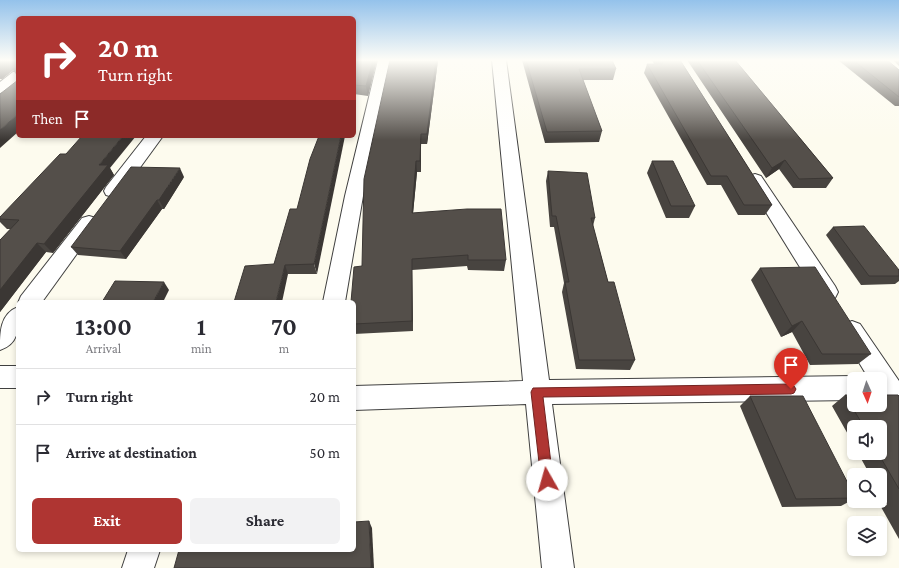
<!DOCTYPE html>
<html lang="en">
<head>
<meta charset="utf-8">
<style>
  :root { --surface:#fff; --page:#f2f2f3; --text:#2b2b33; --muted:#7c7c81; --line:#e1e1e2; --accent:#af3532 }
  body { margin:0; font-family:"Crimson Pro",serif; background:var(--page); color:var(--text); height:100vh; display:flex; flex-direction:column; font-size:15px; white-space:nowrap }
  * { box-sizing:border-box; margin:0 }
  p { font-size:13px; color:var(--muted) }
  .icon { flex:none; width:22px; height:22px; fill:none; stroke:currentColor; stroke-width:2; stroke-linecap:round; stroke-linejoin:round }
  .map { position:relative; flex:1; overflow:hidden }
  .sheet { position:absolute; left:16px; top:300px; width:340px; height:252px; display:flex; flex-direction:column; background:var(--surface); border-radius:6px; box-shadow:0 2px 6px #0003 }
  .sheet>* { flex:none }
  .hud { position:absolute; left:16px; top:16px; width:340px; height:122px; border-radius:6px; box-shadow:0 2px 6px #0003; background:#af3532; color:#fff; overflow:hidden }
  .needle { width:26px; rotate:177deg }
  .controls { position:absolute; left:847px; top:372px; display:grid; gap:8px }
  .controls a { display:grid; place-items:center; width:40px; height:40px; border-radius:6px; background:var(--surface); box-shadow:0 2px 6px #0003; font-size:20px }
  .pin { position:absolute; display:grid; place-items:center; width:34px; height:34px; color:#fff; margin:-41px -17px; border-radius:50% 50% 50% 0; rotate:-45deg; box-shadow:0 0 4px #0007 }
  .pin .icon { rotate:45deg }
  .me { position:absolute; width:44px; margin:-22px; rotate:353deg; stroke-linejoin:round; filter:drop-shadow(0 0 3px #0008) }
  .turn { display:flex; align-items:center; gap:14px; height:84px; padding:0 16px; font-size:18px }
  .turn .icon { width:52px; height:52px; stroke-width:2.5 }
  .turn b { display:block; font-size:28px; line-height:34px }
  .then { display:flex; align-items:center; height:38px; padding:0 16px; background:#0003; gap:8px; font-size:15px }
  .eta { display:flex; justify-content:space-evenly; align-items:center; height:68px; text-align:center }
  .eta b { font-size:24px; font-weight:700; line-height:28px }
  .primary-button { display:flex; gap:8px; margin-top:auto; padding:8px 16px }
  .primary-button a { flex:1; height:46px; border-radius:6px; background:var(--accent); color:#fff; font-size:16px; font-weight:700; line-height:46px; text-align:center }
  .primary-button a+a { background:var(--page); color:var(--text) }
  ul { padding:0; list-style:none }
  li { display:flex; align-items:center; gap:12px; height:56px; padding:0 16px; border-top:1px solid var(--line) }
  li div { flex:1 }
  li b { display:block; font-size:15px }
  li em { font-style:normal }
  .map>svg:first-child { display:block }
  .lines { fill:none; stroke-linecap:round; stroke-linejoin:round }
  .minor-casing { stroke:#404040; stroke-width:2 }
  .minor { fill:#fff; fill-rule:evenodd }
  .wall { fill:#484440 }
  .shaded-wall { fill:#3b3734 }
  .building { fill:#544f4a; stroke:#3b3734 }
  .route { fill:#af3532; stroke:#722220 }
</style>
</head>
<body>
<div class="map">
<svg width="899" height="568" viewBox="0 0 899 568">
  <rect width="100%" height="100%" fill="#fdfbee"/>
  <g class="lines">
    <!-- minor casing -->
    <g class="minor-casing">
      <g id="minor">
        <path d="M 378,60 L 392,60 L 363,196 L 345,302 L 323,302 L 345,196 Z"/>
        <path d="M 492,60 L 506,60 L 549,380 L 854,376 L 861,379 L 854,379 L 854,400 L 552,404 L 574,568 L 542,568 L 526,404 L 354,410 L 354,386 L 523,381 Z"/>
        <path d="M 18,71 L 18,82 L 5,92 L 0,93 L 0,82 L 13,72 Z"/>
        <path d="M 146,136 L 163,136 L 120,195 L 113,197 L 106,195 L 104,191 L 106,187 Z"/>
        <path d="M 755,174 L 761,176 L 835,286 L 838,292 L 835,298 L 827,301 L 819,298 L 746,180 L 749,176 Z"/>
        <path d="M 89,216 L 96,218 L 99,223 L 42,302 L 18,303 L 21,296 L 82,218 Z"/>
        <path d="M 18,307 C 18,326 21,343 0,350 C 0,332 0,314 18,307 Z"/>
        <path d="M 852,321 L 860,324 L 899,381 L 899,416 C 881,409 880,397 880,379 L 869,379 L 840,331 L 844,324 Z"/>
        <rect x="0" y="366" width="18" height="22"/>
        <path d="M 128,550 L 160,550 L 154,568 L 122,568 Z"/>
      </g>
    </g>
    <!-- minor -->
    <use href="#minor" class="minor"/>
  </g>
  <!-- wall -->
  <g class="wall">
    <path d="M 0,60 L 18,60 L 18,77 L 13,70 L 12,71 L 2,79 L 0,79 Z"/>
    <path d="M 354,60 L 377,60 L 368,96 L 354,94 Z"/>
    <path d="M 436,60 L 438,60 L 427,144 L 421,144 L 421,172 L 417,172 L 413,213 L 506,260 L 504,271 L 468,270 L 467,266 L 412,270 L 413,331 L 354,334 L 354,302 L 362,266 Z"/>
    <path d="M 522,60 L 612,60 L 616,69 L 613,80 L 583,80 L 602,131 L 599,142 L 545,143 Z"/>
    <path d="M 652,60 L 680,60 L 772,205 L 765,215 L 738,215 L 721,185 L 707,185 L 644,73 L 647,64 L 654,64 Z"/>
    <path d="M 687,60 L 735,60 L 833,178 L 826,188 L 793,188 L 779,169 L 766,178 Z"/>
    <path d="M 838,60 L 887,60 L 899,70 L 899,106 L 895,106 Z"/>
    <path d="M 893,60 L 899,60 L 899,66 Z"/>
    <path d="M 652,161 L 695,206 L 689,218 L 666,218 L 647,173 Z"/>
    <path d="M 110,168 L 114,175 L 53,253 L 46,252 L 0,312 L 0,240 L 11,229 L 7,229 L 0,222 L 0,217 Z"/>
    <path d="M 548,171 L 595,218 L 593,226 L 608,282 L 635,360 L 630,370 L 576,369 L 562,292 L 564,283 L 554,227 L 550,227 L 546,181 Z"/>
    <path d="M 184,177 L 164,209 L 162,209 L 126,259 L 78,255 L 71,247 Z"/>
    <path d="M 297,209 L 317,274 L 288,274 L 274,264 Z"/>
    <path d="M 833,227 L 899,270 L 899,281 L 895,284 L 861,285 L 826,235 Z"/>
    <path d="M 760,268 L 871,354 L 858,364 L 810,365 L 792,332 L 781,337 L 751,280 Z"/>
    <path d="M 845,395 L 899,396 L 899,539 L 881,507 L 887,505 L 880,493 L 880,475 L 870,475 L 858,453 L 880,453 L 880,427 L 854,427 L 854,445 L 832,406 Z"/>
    <path d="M 750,396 L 854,495 L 854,499 L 841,506 L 782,507 L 740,406 Z"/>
  </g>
  <!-- shaded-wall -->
  <g class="shaded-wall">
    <path d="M 7,60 L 11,60 L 17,69 L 12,69 L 13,70 L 12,71 L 2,79 L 0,77 L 0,64 L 5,61 Z"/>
    <path d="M 373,60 L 377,60 L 368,96 L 366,86 Z"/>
    <path d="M 436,60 L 438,60 L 438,61 L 427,144 L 427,134 Z"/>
    <path d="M 18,114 L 18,132 L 0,148 L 0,130 Z"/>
    <path d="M 421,134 L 421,172 L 420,161 Z"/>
    <path d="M 123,136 L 136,136 L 110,168 L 114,175 L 53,253 L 44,244 L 99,165 Z"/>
    <path d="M 341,136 L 345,136 L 317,274 L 314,264 Z"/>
    <path d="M 785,160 L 779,169 L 766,178 L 772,168 Z"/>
    <path d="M 416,161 L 417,172 L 412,224 L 412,213 Z"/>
    <path d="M 180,168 L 184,177 L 164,209 L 159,200 Z"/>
    <path d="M 157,200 L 162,209 L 126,259 L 120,251 Z"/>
    <path d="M 37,243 L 46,252 L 0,312 L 0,290 Z"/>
    <path d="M 412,259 L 412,270 L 413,331 L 412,321 Z"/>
    <path d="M 285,265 L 288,274 L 282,302 L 276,302 Z"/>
    <path d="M 164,282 L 169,290 L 163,302 L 153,302 Z"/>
    <path d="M 802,321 L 792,332 L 781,337 L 792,326 Z"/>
    <path d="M 369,521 L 372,528 L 374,568 L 371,568 Z"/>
  </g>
  <!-- building -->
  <g class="building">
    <path d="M 0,60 L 7,60 L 5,61 L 0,64 Z"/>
    <path d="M 12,60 L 18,60 L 18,69 L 12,69 L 13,61 Z"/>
    <path d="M 354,60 L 373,60 L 366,86 L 354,85 Z"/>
    <path d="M 390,60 L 436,60 L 427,134 L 421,134 L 420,161 L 416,161 L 412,213 L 467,209 L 501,209 L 506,260 L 468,260 L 468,255 L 412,259 L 412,321 L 354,324 L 354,302 L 351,302 L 354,267 L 362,266 L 364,179 Z"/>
    <path d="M 526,60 L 612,60 L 616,69 L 579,69 L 602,131 L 547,132 Z"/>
    <path d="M 660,60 L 680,60 L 772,205 L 744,205 L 727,176 L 711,176 L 647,64 L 663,64 Z"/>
    <path d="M 697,60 L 735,60 L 833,178 L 799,179 L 785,160 L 772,168 Z"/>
    <path d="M 853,60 L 887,60 L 899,70 L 899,97 Z"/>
    <path d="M 18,80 L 18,114 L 0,130 L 0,94 Z"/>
    <path d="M 82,136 L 123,136 L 99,165 L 108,165 L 44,244 L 37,243 L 0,290 L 0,240 L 19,220 L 0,219 L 0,217 L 60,154 L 66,154 Z"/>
    <path d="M 319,136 L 341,136 L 314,264 L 285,265 L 276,302 L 234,302 L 245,266 L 274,264 L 290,209 L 297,209 L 310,159 Z"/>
    <path d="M 652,161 L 673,161 L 695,206 L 671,206 Z"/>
    <path d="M 131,167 L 180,168 L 159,200 L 157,200 L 120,251 L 71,247 Z"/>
    <path d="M 548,171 L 587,173 L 595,218 L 591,218 L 608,282 L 614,282 L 635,360 L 579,360 L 565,282 L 569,282 L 556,216 L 552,216 Z"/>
    <path d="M 864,226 L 899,270 L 899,276 L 869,276 L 833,227 Z"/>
    <path d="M 815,267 L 871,354 L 822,354 L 802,321 L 792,326 L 760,268 Z"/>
    <path d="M 115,281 L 164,282 L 153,302 L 102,302 Z"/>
    <path d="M 845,395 L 854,395 L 854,405 L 880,405 L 880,395 L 898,395 L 899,396 L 899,489 L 878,453 L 880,453 L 880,427 L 864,427 Z"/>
    <path d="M 750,396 L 803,396 L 854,495 L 854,498 L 796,499 Z"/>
    <path d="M 369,521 L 371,568 L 174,568 L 179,550 L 354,550 L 354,522 Z"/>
  </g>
  <!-- sky -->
  <linearGradient id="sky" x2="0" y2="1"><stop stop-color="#94c2eb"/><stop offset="0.43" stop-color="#fefdf7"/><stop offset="1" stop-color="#fefdf7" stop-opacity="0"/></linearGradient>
  <rect width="899" height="140" fill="url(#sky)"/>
  <!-- route -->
  <path class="route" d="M 791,384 L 794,386 L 796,389 L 794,393 L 791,394 L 543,397 L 553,480 L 551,484 L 547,486 L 543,484 L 541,480 L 531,392 L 533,388 Z"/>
</svg>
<div class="controls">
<a><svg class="needle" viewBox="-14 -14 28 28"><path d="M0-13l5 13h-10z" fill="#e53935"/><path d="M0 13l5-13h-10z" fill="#7c7c81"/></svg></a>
<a><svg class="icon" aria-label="sound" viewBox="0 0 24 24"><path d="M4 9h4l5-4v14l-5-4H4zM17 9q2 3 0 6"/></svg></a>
<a><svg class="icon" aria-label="search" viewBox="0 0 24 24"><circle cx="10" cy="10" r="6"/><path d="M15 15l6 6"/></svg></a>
<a><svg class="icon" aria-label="layers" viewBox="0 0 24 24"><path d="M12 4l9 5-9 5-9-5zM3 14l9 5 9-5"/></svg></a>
</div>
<div class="pin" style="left:791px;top:389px;background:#d93025"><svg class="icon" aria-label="arrive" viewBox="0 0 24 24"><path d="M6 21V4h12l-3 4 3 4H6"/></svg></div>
<svg class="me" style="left:547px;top:480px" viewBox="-20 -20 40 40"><circle r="19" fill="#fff"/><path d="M0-13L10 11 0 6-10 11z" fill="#af3532"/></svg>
<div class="hud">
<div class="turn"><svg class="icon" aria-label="right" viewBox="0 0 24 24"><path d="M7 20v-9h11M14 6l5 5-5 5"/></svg><div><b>20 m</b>Turn right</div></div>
<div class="then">Then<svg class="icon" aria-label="arrive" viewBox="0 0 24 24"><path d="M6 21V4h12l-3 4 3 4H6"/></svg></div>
</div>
<section class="sheet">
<div class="eta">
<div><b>13:00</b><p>Arrival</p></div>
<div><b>1</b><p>min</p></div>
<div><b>70</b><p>m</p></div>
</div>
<ul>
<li><svg class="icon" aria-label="right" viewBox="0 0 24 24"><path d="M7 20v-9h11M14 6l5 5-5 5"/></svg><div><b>Turn right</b></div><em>20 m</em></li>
<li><svg class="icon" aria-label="arrive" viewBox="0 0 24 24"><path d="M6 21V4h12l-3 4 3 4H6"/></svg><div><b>Arrive at destination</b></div><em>50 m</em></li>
</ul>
<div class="primary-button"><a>Exit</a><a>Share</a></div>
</section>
</div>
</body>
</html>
